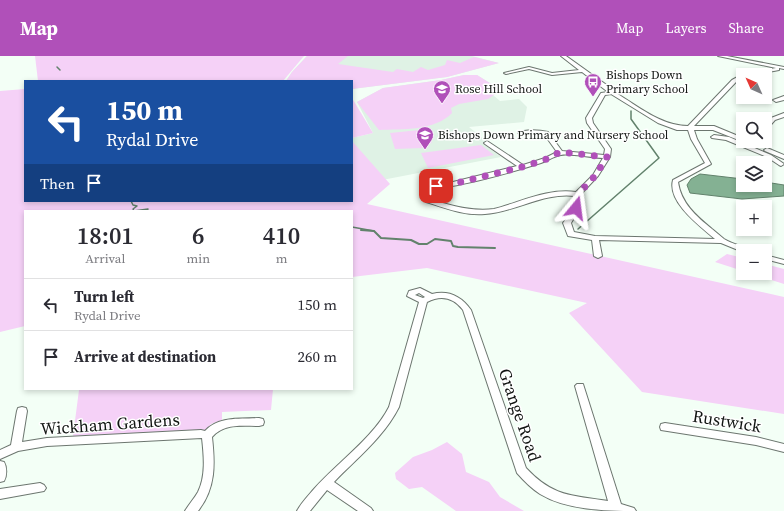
<!DOCTYPE html>
<html lang="en">
<head>
<meta charset="utf-8">
<style>
  :root { --surface:#fff; --page:#f7f7f7; --text:#2b2b33; --muted:#7c7c81; --line:#e1e1e2; --accent:#b050b9 }
  body { margin:0; font-family:"Source Serif 4",serif; background:var(--page); color:var(--text); height:100vh; display:flex; flex-direction:column; font-size:15px; white-space:nowrap }
  * { box-sizing:border-box; margin:0 }
  p { font-size:13px; color:var(--muted) }
  .icon { flex:none; width:22px; height:22px; fill:none; stroke:currentColor; stroke-width:2; stroke-linecap:round; stroke-linejoin:round }
  .map { position:relative; flex:1; overflow:hidden }
  .drawer { position:absolute; left:24px; top:154px; width:329px; height:180px; display:flex; flex-direction:column; background:var(--surface); border-radius:0px; box-shadow:0 2px 6px #0003 }
  .drawer>* { flex:none }
  .hud { position:absolute; left:24px; top:24px; width:329px; height:122px; border-radius:0px; box-shadow:0 2px 6px #0003; background:#1a4fa0; color:#fff; overflow:hidden }
  .needle { width:26px; rotate:315deg }
  .fabs { position:absolute; left:736px; top:12px; display:grid; gap:8px }
  .fabs a { display:grid; place-items:center; width:36px; height:36px; border-radius:0px; background:var(--surface); box-shadow:0 2px 6px #0003; font-size:20px }
  .pin { position:absolute; display:grid; place-items:center; width:34px; height:34px; color:#fff; margin:-17px; border-radius:8px; box-shadow:0 2px 6px #0006 }
  .me { position:absolute; width:44px; margin:-22px; rotate:16deg; stroke-linejoin:round; filter:drop-shadow(0 0 3px #0008) }
  .turn { display:flex; align-items:center; gap:14px; height:84px; padding:0 16px; font-size:18px }
  .turn .icon { width:52px; height:52px; stroke-width:2.5 }
  .turn b { display:block; font-size:28px; line-height:34px }
  .then { display:flex; align-items:center; height:38px; padding:0 16px; background:#0003; gap:8px; font-size:15px }
  .eta { display:flex; justify-content:space-evenly; align-items:center; height:68px; text-align:center }
  .eta b { font-size:24px; font-weight:600; line-height:28px }
  ul { padding:0; list-style:none }
  li { display:flex; align-items:center; gap:12px; height:52px; padding:0 16px; border-top:1px solid var(--line) }
  li div { flex:1 }
  li b { display:block; font-size:15px }
  li em { font-style:normal }
  header { display:flex; align-items:center; gap:24px; box-sizing:border-box; height:56px; padding:0 20px; background:var(--accent); color:#fff }
  header strong { font-size:19px }
  nav { display:flex; gap:22px; margin-inline-start:auto; font-size:14px }
  .map>svg:first-child { display:block }
  .built { fill:#dff2e5 }
  .green { fill:#f5d1f7 }
  .water { fill:#84b193; stroke:#62826c }
  .lines { fill:none; stroke-linecap:round; stroke-linejoin:round }
  .stream-far1 { stroke:#62826c; stroke-width:1.5 }
  .stream { stroke:#62826c; stroke-width:2 }
  .minor-casing { stroke:#6c766f; stroke-width:2 }
  .minor { fill:#fff; fill-rule:evenodd }
  .route { stroke:#b050b9; stroke-width:7; stroke-dasharray:0 12.6 }
  .labels { text-anchor:middle; dominant-baseline:central; stroke-width:3; stroke-linejoin:round; paint-order:stroke }
  .far-poi-label { font-size:12px; fill:#111512; stroke:#fff; text-anchor:start }
  .near-street-label { font-size:17px; fill:#111512; stroke:#fff }
</style>
</head>
<body>
<header>
<strong>Map</strong>
<nav><a>Map</a><a>Layers</a><a>Share</a></nav>
</header>
<div class="map">
<svg width="784" height="455" viewBox="0 0 784 455">
  <rect width="100%" height="100%" fill="#f3fff6"/>
  <!-- built -->
  <g class="built">
    <path d="M 307,0 L 472,0 L 499,7 L 447,21 L 352,33 L 352,25 L 286,25 L 292,16 Z"/>
    <path d="M 464,19 L 477,19 L 501,34 L 493,39 L 500,45 L 519,43 L 527,51 L 524,66 L 469,71 L 485,84 L 484,88 L 501,101 L 377,125 L 352,86 L 352,82 L 373,77 L 357,46 L 383,32 L 441,24 Z"/>
  </g>
  <!-- green -->
  <g class="green">
    <path d="M 35,0 L 304,0 L 283,25 L 38,25 Z"/>
    <path d="M 307,0 L 348,0 L 338,8 L 393,16 L 397,13 L 413,16 L 421,11 L 428,14 L 445,9 L 447,4 L 460,7 L 474,1 L 499,7 L 447,21 L 352,33 L 352,25 L 286,25 L 292,16 Z"/>
    <path d="M 464,19 L 477,19 L 501,34 L 488,43 L 459,48 L 451,52 L 452,57 C 435,75 402,73 379,74 L 357,46 L 383,32 L 441,24 Z"/>
    <path d="M 25,33 L 25,145 L 352,145 L 352,85 L 390,128 L 367,148 L 784,241 L 784,358 L 642,336 L 569,257 L 587,247 L 427,212 L 352,221 L 352,155 L 25,155 L 25,270 L 0,276 L 0,35 Z"/>
    <path d="M 352,42 L 373,77 L 352,82 Z"/>
    <path d="M 420,74 L 432,87 L 426,88 L 423,92 L 395,93 L 390,77 Z"/>
    <path d="M 481,89 L 494,99 L 428,112 L 421,97 Z"/>
    <path d="M 727,198 L 743,202 L 743,215 L 715,206 Z"/>
    <path d="M 765,208 L 784,213 L 784,228 L 749,217 L 765,217 Z"/>
    <path d="M 273,333 L 271,354 L 222,356 L 222,364 L 211,368 L 207,374 L 73,380 L 79,334 Z"/>
    <path d="M 447,386 L 462,398 L 466,416 L 489,426 L 500,441 L 524,455 L 456,455 L 422,431 L 409,433 L 396,423 L 395,417 L 413,401 L 432,394 Z"/>
  </g>
  <!-- water -->
  <path class="water" d="M 700,118 L 743,123 L 743,129 L 765,129 L 765,126 L 784,129 L 784,140 L 742,143 L 690,137 L 687,129 L 691,123 Z"/>
  <g class="lines">
    <!-- stream-far1 -->
    <g class="stream-far1">
      <path d="M 57,11 L 60,14"/>
      <path d="M 125,145 L 128,145"/>
      <path d="M 131,145 L 133,149 L 137,150 L 133,153 L 134,155 L 148,153 L 147,155"/>
      <path d="M 352,171 L 374,175"/>
      <path d="M 578,173 L 659,102 L 631,63 L 631,55"/>
    </g>
    <!-- stream -->
    <path class="stream" d="M 361,174 L 374,175 L 381,182 L 411,184 L 419,188 L 427,188 L 435,183 L 451,185 L 453,190 L 458,191 L 495,192"/>
    <!-- minor casing -->
    <g class="minor-casing">
      <g id="minor">
        <path d="M 561,0 L 566,0 L 615,35 L 616,37 C 638,50 661,70 688,70 L 732,24 L 743,18 L 776,12 L 718,0 L 727,0 L 784,11 L 784,13 L 779,12 L 779,14 L 753,19 L 743,19 L 743,22 L 736,26 L 694,70 L 714,70 L 743,82 L 743,85 L 745,85 L 741,85 L 713,74 L 694,74 L 697,83 L 711,108 L 678,126 C 681,147 696,160 712,173 C 716,176 720,180 724,183 C 732,188 742,190 751,193 L 752,195 L 743,196 L 721,187 L 599,184 L 602,200 L 598,202 L 594,200 L 592,184 L 568,180 L 563,167 L 574,152 L 575,140 C 543,136 516,156 485,158 C 465,160 445,152 426,146 L 426,144 L 428,143 C 450,149 471,156 494,153 C 521,146 548,132 576,136 L 593,119 L 603,102 C 594,102 568,97 561,99 C 554,100 547,105 541,107 C 522,113 433,140 420,130 L 423,128 L 445,128 L 517,110 L 485,88 L 484,87 L 487,85 L 523,109 L 545,102 L 557,96 L 544,78 L 519,78 L 518,77 C 525,73 540,74 548,76 L 562,95 L 604,99 L 605,93 L 587,67 L 586,62 L 601,37 L 608,36 L 582,16 L 552,19 L 529,13 L 506,18 L 504,17 L 529,11 L 552,17 L 579,14 ZM 611,38 L 658,67 L 677,74 L 688,74 L 691,83 L 705,107 L 673,124 C 667,146 700,170 715,183 L 595,180 L 574,176 L 571,167 L 580,152 L 581,138 L 598,120 L 610,101 L 611,93 L 593,67 L 592,62 L 605,39 Z"/>
        <path d="M 784,40 L 784,44 L 776,46 L 773,44 Z"/>
        <path d="M 784,57 L 784,61 L 775,64 L 767,73 L 765,74 L 765,69 L 771,62 Z"/>
        <path d="M 714,79 L 729,81 L 771,99 L 784,108 L 781,110 L 779,109 L 767,101 L 726,84 L 712,82 L 711,81 Z"/>
        <path d="M 767,92 L 784,99 L 784,103 L 765,95 L 764,94 Z"/>
        <path d="M 765,199 L 784,204 L 784,208 L 765,203 Z"/>
        <path d="M 420,232 L 432,238 C 448,234 461,240 471,254 L 526,412 C 553,441 571,439 608,445 L 575,330 L 577,328 L 583,328 L 621,448 L 634,452 L 636,455 C 606,455 566,454 540,438 C 531,432 524,425 517,417 L 463,254 C 453,241 441,239 427,246 L 399,351 C 384,381 357,402 334,426 L 371,452 L 373,455 L 358,455 L 327,434 L 310,455 L 297,455 C 301,447 308,440 314,433 C 337,407 374,381 389,351 L 419,246 L 407,240 L 409,235 ZM 419,237 L 425,241 L 423,242 L 415,239 Z"/>
        <path d="M 22,351 L 26,352 L 27,355 L 22,386 L 47,382 L 201,374 L 205,375 C 218,360 240,363 259,362 L 263,363 L 264,366 L 263,369 L 259,370 C 242,370 224,367 212,381 C 215,408 216,432 198,455 L 185,455 C 189,448 194,443 198,436 C 206,420 204,400 202,382 L 47,390 L 18,395 L 0,403 L 0,394 L 11,389 L 17,355 L 18,352 Z"/>
        <path d="M 665,367 L 756,381 L 784,388 L 784,396 L 756,389 L 661,374 L 660,371 L 661,368 Z"/>
        <path d="M 0,405 L 4,406 C 7,411 7,420 4,425 L 0,426 Z"/>
        <path d="M 40,427 L 44,429 L 46,432 L 44,435 L 0,443 L 0,433 Z"/>
      </g>
    </g>
    <!-- minor -->
    <use href="#minor" class="minor"/>
  </g>
  <g class="lines">
    <!-- route -->
    <path class="route" d="M 436,130 L 445,130 L 522,111 L 547,103 L 560,96 L 607,101 L 595,120 L 578,138 L 576,152"/>
  </g>
  <!-- icons -->
  <defs>
    <g id="bus-pin" transform="scale(0.9)"><path d="M0 17L-7.5 6A9.5 9.5 0 1 1 7.5 6Z" fill="#b050b9" stroke="#fff"/><path d="M-5-6H5V4H4V6H2V4H-2V6H-4V4H-5ZM-3.5-4V0h7V-4ZM-3.5 1.2v1.5H-2V1.2ZM2 1.2v1.5H3.5V1.2Z" fill="#fff"/></g>
    <g id="school-pin" transform="scale(0.9)"><path d="M0 17L-7.5 6A9.5 9.5 0 1 1 7.5 6Z" fill="#b050b9" stroke="#fff"/><path d="M0-5L7-2L0 1L-7-2ZM-4 1L0 2.5L4 1V4Q0 6-4 4Z" fill="#fff"/></g>
  </defs>
  <g fill-rule="evenodd">
    <use href="#bus-pin" x="593" y="26"/>
    <use href="#school-pin" x="442" y="33"/>
    <use href="#school-pin" x="425" y="79"/>
  </g>
  <g class="labels">
    <!-- far-poi labels -->
    <g class="far-poi-label">
      <text x="606" y="19">Bishops Down<tspan x="606" dy="14">Primary School</tspan></text>
      <text x="455" y="33">Rose Hill School</text>
      <text x="438" y="79">Bishops Down Primary and Nursery School</text>
    </g>
    <!-- near-street labels -->
    <g class="near-street-label">
      <text transform="translate(520 359) rotate(71)">Grange Road</text>
      <text transform="translate(727 365) rotate(9)">Rustwick</text>
      <text transform="translate(110 368) rotate(-4)">Wickham Gardens</text>
    </g>
  </g>
</svg>
<div class="fabs">
<a><svg class="needle" viewBox="-14 -14 28 28"><path d="M0-13l5 13h-10z" fill="#e53935"/><path d="M0 13l5-13h-10z" fill="#7c7c81"/></svg></a>
<a><svg class="icon" aria-label="search" viewBox="0 0 24 24"><circle cx="10" cy="10" r="6"/><path d="M15 15l6 6"/></svg></a>
<a><svg class="icon" aria-label="layers" viewBox="0 0 24 24"><path d="M12 4l9 5-9 5-9-5zM3 14l9 5 9-5"/></svg></a>
<a>+</a>
<a>−</a>
</div>
<div class="pin" style="left:436px;top:130px;background:#d93025"><svg class="icon" aria-label="arrive" viewBox="0 0 24 24"><path d="M6 21V4h12l-3 4 3 4H6"/></svg></div>
<svg class="me" style="left:576px;top:152px" viewBox="-20 -20 40 40"><path d="M0-17L14 15 0 8-14 15z" fill="#b050b9" stroke="#fff" stroke-width="4"/></svg>
<div class="hud">
<div class="turn"><svg class="icon" aria-label="left" viewBox="0 0 24 24"><path d="M17 20v-9H6M10 6l-5 5 5 5"/></svg><div><b>150 m</b>Rydal Drive</div></div>
<div class="then">Then<svg class="icon" aria-label="arrive" viewBox="0 0 24 24"><path d="M6 21V4h12l-3 4 3 4H6"/></svg></div>
</div>
<section class="drawer">
<div class="eta">
<div><b>18:01</b><p>Arrival</p></div>
<div><b>6</b><p>min</p></div>
<div><b>410</b><p>m</p></div>
</div>
<ul>
<li><svg class="icon" aria-label="left" viewBox="0 0 24 24"><path d="M17 20v-9H6M10 6l-5 5 5 5"/></svg><div><b>Turn left</b><p>Rydal Drive</p></div><em>150 m</em></li>
<li><svg class="icon" aria-label="arrive" viewBox="0 0 24 24"><path d="M6 21V4h12l-3 4 3 4H6"/></svg><div><b>Arrive at destination</b></div><em>260 m</em></li>
</ul>
</section>
</div>
</body>
</html>
